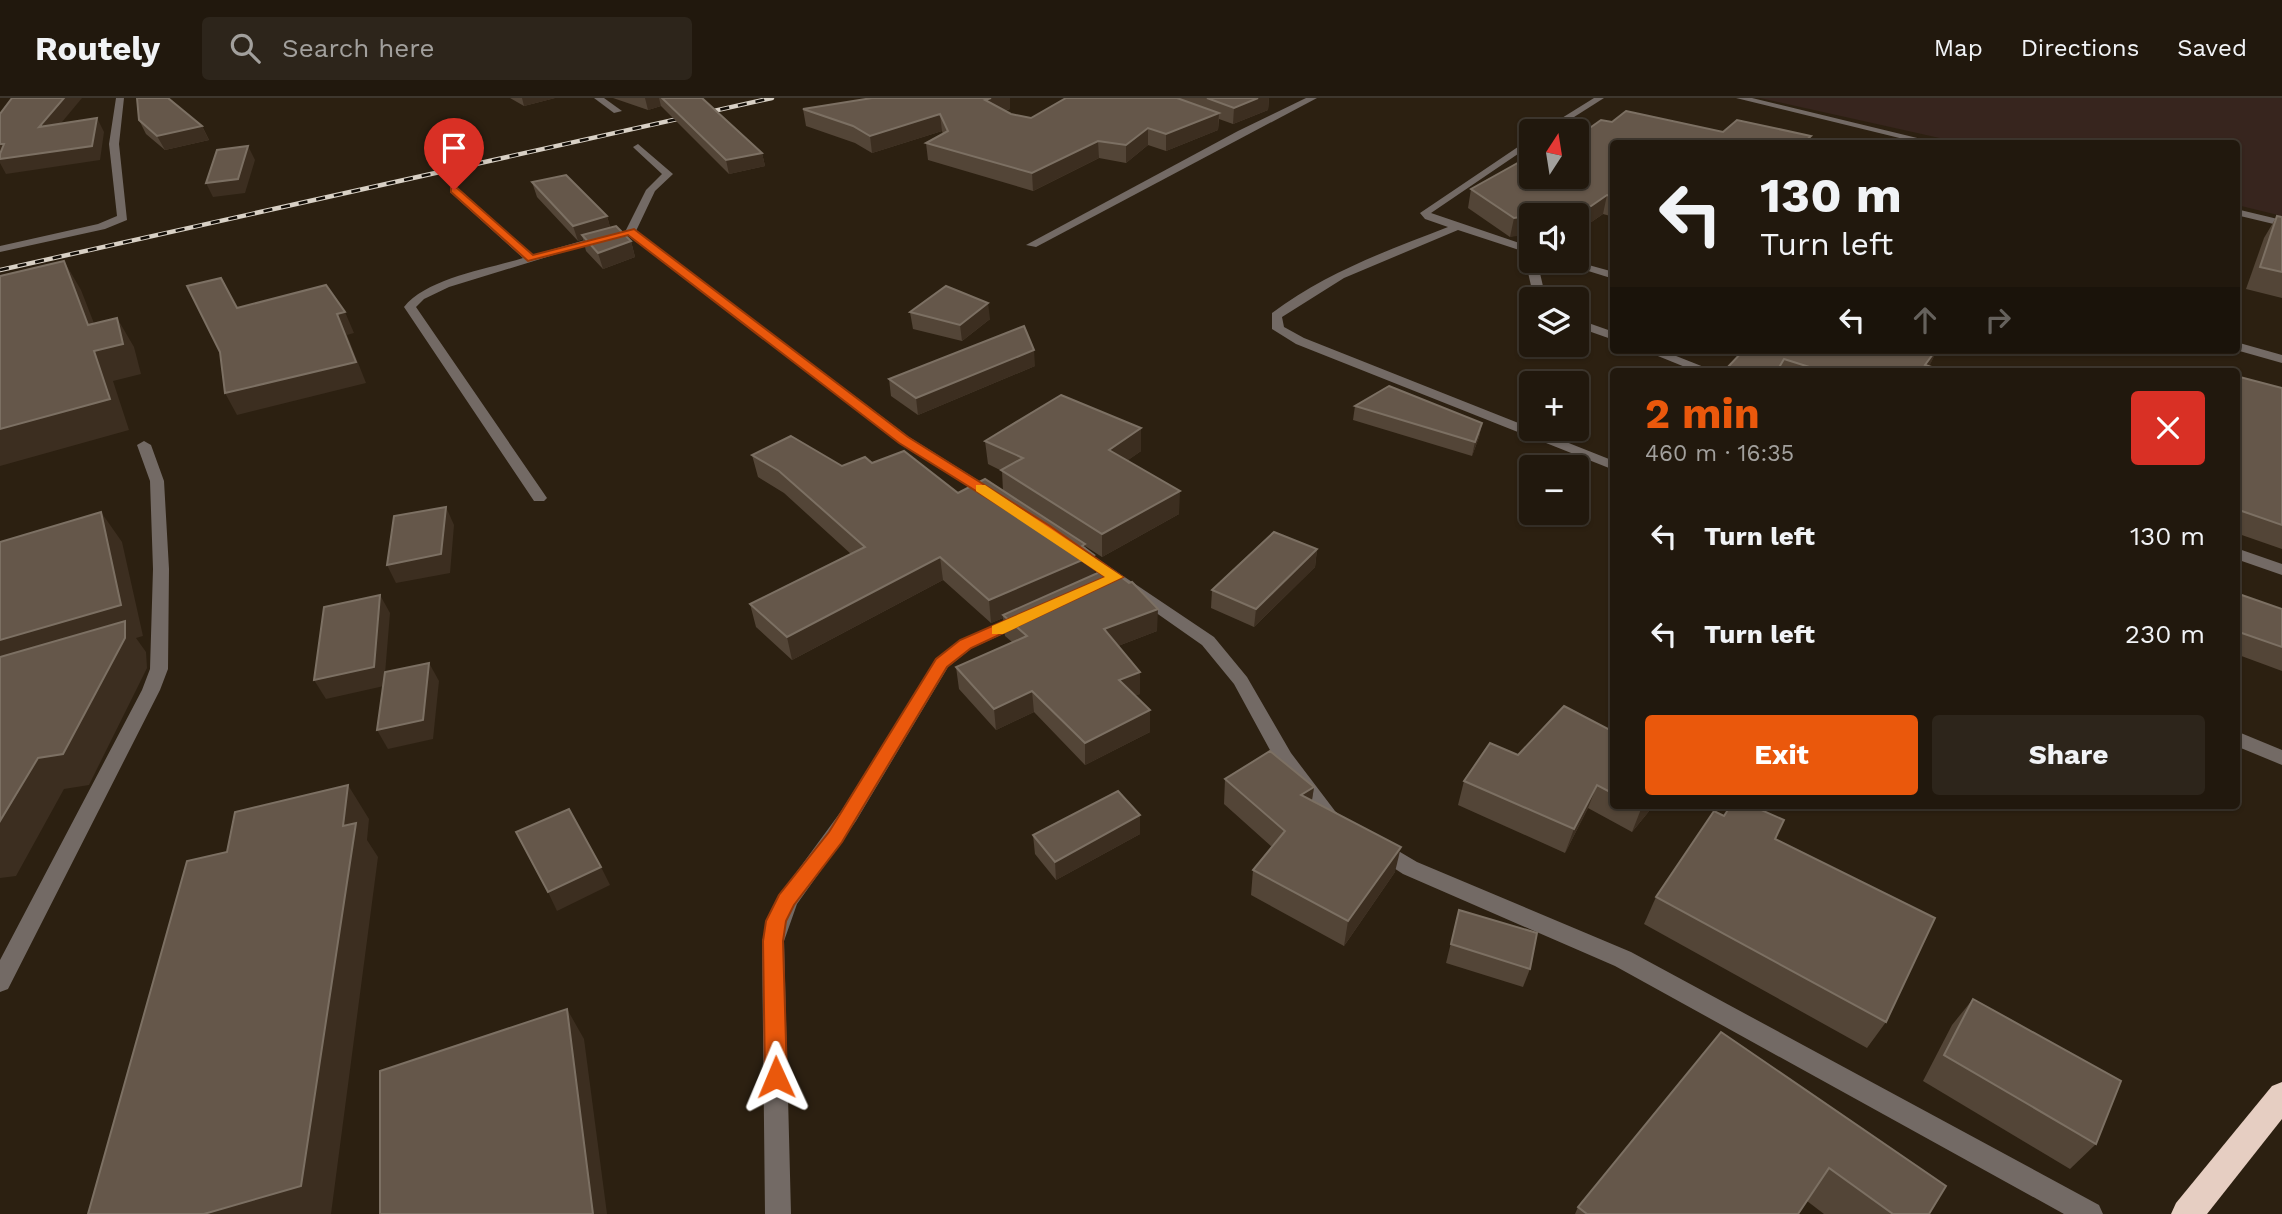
<!DOCTYPE html>
<html lang="en">
<head>
<meta charset="utf-8">
<style>
  :root { --surface:#21180d; --page:#2d251b; --text:#f1f3f6; --muted:#a2a09d; --line:#3e372e; --accent:#ea580c }
  body { margin:0; font-family:"Work Sans",sans-serif; background:var(--page); color:var(--text); height:100vh; display:flex; flex-direction:column; font-size:26px; white-space:nowrap }
  * { box-sizing:border-box; margin:0 }
  p { font-size:23px; color:var(--muted) }
  .icon { flex:none; width:38px; height:38px; fill:none; stroke:currentColor; stroke-width:2; stroke-linecap:round; stroke-linejoin:round }
  .map { position:relative; flex:1; overflow:hidden }
  .sheet { position:absolute; left:1610px; top:270px; width:630px; height:441px; display:flex; flex-direction:column; background:var(--surface); border-radius:7px; box-shadow:0 2px 5px #0004,0 0 0 2px var(--line) }
  .sheet>* { flex:none }
  .hud { position:absolute; left:1610px; top:42px; width:630px; height:214px; border-radius:7px; box-shadow:0 2px 5px #0004,0 0 0 2px var(--line); background:#21180d; color:var(--text); overflow:hidden }
  .needle { width:46px; rotate:12deg }
  .tools { position:absolute; left:1519px; top:21px; display:grid; gap:14px }
  .tools a { display:grid; place-items:center; width:70px; height:70px; border-radius:7px; background:var(--surface); box-shadow:0 2px 5px #0004,0 0 0 2px var(--line); font-size:35px }
  .pin { position:absolute; display:grid; place-items:center; width:60px; height:60px; color:#fff; margin:-72px -30px; border-radius:50% 50% 50% 0; rotate:-45deg; box-shadow:0 0 7px #0007 }
  .pin .icon { rotate:45deg }
  .me { position:absolute; width:77px; margin:-38px; rotate:359deg; stroke-linejoin:round; filter:drop-shadow(0 0 5px #0008) }
  .turn { display:flex; align-items:center; gap:24px; height:147px; padding:0 35px; font-size:32px }
  .turn .icon { width:91px; height:91px; stroke-width:2.5 }
  .turn b { display:block; font-size:49px; line-height:60px }
  .lanes { display:flex; align-items:center; height:66px; padding:0 35px; background:#0003; justify-content:center; gap:35px; direction:ltr }
  .lanes .off { opacity:.35 }
  .round { display:grid; place-items:center; flex:none; width:74px; height:74px; border-radius:7px; background:var(--page) }
  .headline { display:flex; align-items:center; justify-content:space-between; height:119px; padding:0 35px }
  h1 { font-size:42px; font-weight:700; line-height:52px; color:var(--accent) }
  .action { display:flex; gap:14px; margin-top:auto; padding:14px 35px }
  .action a { flex:1; height:80px; border-radius:7px; background:var(--accent); color:#fff; font-size:28px; font-weight:700; line-height:80px; text-align:center }
  .action a+a { background:var(--page); color:var(--text) }
  ul { padding:0; list-style:none }
  li { display:flex; align-items:center; gap:21px; height:98px; padding:0 35px }
  li div { flex:1 }
  li b { display:block; font-size:26px }
  li em { font-style:normal }
  header { display:flex; align-items:center; gap:42px; box-sizing:border-box; height:98px; padding:0 35px; background:var(--surface); border-bottom:2px solid var(--line) }
  header strong { font-size:33px }
  nav { display:flex; gap:38px; margin-inline-start:auto; font-size:24px }
  .search { width:490px; height:63px; background:var(--page); display:flex; align-items:center; gap:18px; box-sizing:border-box; padding:0 24px; border-radius:7px; color:var(--muted); font-size:26px }
  .map>svg:first-child { display:block }
  .education { fill:#37251e }
  .lines { fill:none; stroke-linecap:round; stroke-linejoin:round }
  .minor { fill:#736a65; fill-rule:evenodd }
  .highway { fill:#e6cec2; fill-rule:evenodd }
  .rail-casing { stroke:#d8d0c5; stroke-width:4.5 }
  .rail { stroke:#100b05; stroke-width:2.5; stroke-dasharray:9; stroke-linecap:butt }
  .wall { fill:#534537 }
  .shaded-wall { fill:#3c2e20 }
  .building { fill:#65574a; stroke:#7c7063; stroke-width:2 }
  .route { fill:#ea580c; stroke:#983908; stroke-width:2 }
  .slow { fill:#f59e0b }
</style>
</head>
<body>
<header>
<strong>Routely</strong>
<div class="search"><svg class="icon" aria-label="search" viewBox="0 0 24 24"><circle cx="10" cy="10" r="6"/><path d="M15 15l6 6"/></svg>Search here</div>
<nav><a>Map</a><a>Directions</a><a>Saved</a></nav>
</header>
<div class="map">
<svg width="2282" height="1116" viewBox="0 0 2282 1116">
  <rect width="100%" height="100%" fill="#2c2011"/>
  <!-- education -->
  <path class="education" d="M 1760,0 L 2282,0 L 2282,118 L 2237,107 L 2236,46 L 1962,45 Z"/>
  <g class="lines">
    <!-- minor -->
    <g class="minor">
      <path d="M 116,0 L 124,0 L 119,46 L 127,122 L 105,131 L 0,154 L 0,148 L 98,126 L 117,118 L 109,46 Z"/>
      <path d="M 594,0 L 604,0 L 622,13 L 614,15 Z"/>
      <path d="M 1306,0 L 1317,0 L 1036,149 L 1026,147 L 1238,33 Z"/>
      <path d="M 1594,0 L 1604,0 L 1552,33 L 1541,33 Z"/>
      <path d="M 1736,0 L 1752,0 L 1942,46 L 1924,46 Z"/>
      <path d="M 1531,40 L 1531,47 L 1431,115 L 1531,149 L 1531,156 L 1458,132 L 1344,180 L 1282,219 L 1284,229 L 1304,240 L 1614,363 L 1614,372 L 1296,246 L 1272,231 L 1272,215 C 1325,175 1386,153 1448,129 L 1425,121 L 1420,115 Z"/>
      <path d="M 638,46 L 673,76 L 655,93 L 636,133 L 909,339 L 1000,396 L 1003,399 L 1000,402 L 990,402 L 899,345 L 626,136 L 625,134 L 646,92 L 662,76 L 635,51 L 633,49 Z"/>
      <path d="M 450,90 L 458,90 L 533,157 L 606,136 L 612,139 L 449,189 L 424,201 L 416,209 L 547,400 L 544,403 L 534,403 L 404,209 C 427,180 488,171 523,160 L 450,94 Z"/>
      <path d="M 2236,111 L 2282,122 L 2282,128 L 2236,117 Z"/>
      <path d="M 1534,163 L 1546,163 L 1539,171 L 1546,201 L 1534,201 L 1527,170 Z"/>
      <path d="M 1556,163 L 1574,163 L 1614,174 L 1614,181 Z"/>
      <path d="M 1577,221 L 1614,234 L 1614,242 L 1577,229 Z"/>
      <path d="M 2236,244 L 2282,257 L 2282,265 L 2236,252 Z"/>
      <path d="M 1643,252 L 1661,252 L 1714,273 L 1695,273 Z"/>
      <path d="M 144,343 L 151,347 L 164,383 L 169,471 L 168,571 L 160,592 L 8,891 L 0,894 L 0,862 L 142,592 L 150,571 L 153,471 L 150,383 L 137,347 Z"/>
      <path d="M 1074,445 L 1214,539 L 1247,579 L 1291,655 L 1335,713 L 1346,723 L 1343,728 L 1336,731 L 1321,723 L 1277,665 L 1234,586 L 1202,547 L 1068,453 L 1066,450 L 1068,447 Z"/>
      <path d="M 2236,450 L 2282,466 L 2282,477 L 2236,461 Z"/>
      <path d="M 1026,514 L 1032,515 L 1034,519 L 1032,523 L 972,550 L 948,569 L 856,723 L 797,806 L 784,843 L 791,1116 L 765,1116 L 762,843 L 772,813 L 782,794 L 842,712 L 936,561 L 960,542 Z"/>
      <path d="M 2236,633 L 2282,652 L 2282,667 L 2236,648 Z"/>
      <path d="M 1378,741 L 1417,764 L 1631,854 L 2099,1107 L 2103,1116 L 2064,1116 L 1615,868 L 1403,776 L 1371,755 L 1368,749 L 1371,743 Z"/>
    </g>
    <!-- highway -->
    <path class="highway" d="M 2282,984 L 2282,1021 L 2207,1116 L 2171,1116 L 2176,1105 L 2272,988 Z"/>
    <!-- rail casing -->
    <g class="rail-casing">
      <path id="rail" d="M 0,172 L 772,0"/>
    </g>
    <!-- rail -->
    <use href="#rail" class="rail"/>
  </g>
  <!-- wall -->
  <g class="wall">
    <path d="M 510,0 L 555,0 L 524,8 Z"/>
    <path d="M 613,0 L 702,0 L 762,55 L 765,68 L 729,76 L 661,8 L 648,12 Z"/>
    <path d="M 872,0 L 1010,0 L 1010,11 L 1005,13 L 1011,16 L 1031,20 L 1066,0 L 1269,0 L 1268,12 L 1233,26 L 1219,21 L 1218,32 L 1166,53 L 1148,47 L 1126,65 L 1099,60 L 1033,93 L 928,62 L 926,45 L 943,36 L 942,33 L 872,55 L 855,45 L 806,28 L 803,11 Z"/>
    <path d="M 139,22 L 202,28 L 209,42 L 165,52 L 146,36 Z"/>
    <path d="M 1612,24 L 1723,34 L 1811,38 L 1614,46 L 1614,119 L 1603,116 L 1587,127 L 1577,128 L 1577,117 L 1510,139 L 1468,110 L 1471,91 L 1531,79 Z"/>
    <path d="M 532,84 L 607,118 L 610,129 L 631,143 L 635,159 L 603,171 L 586,153 L 583,141 L 578,143 L 537,99 Z"/>
    <path d="M 2277,118 L 2282,119 L 2282,200 L 2246,191 L 2264,140 Z"/>
    <path d="M 910,214 L 990,221 L 962,243 L 913,231 Z"/>
    <path d="M 1744,252 L 1937,252 L 1929,268 L 1945,273 L 1724,273 Z"/>
    <path d="M 1035,268 L 918,317 L 891,298 L 889,281 Z"/>
    <path d="M 2236,278 L 2282,290 L 2282,451 L 2236,435 Z"/>
    <path d="M 1355,308 L 1482,325 L 1479,339 L 1472,358 L 1353,322 Z"/>
    <path d="M 985,343 L 1141,353 L 1128,362 L 1179,416 L 1102,459 L 1085,448 L 1094,477 L 1157,533 L 1118,548 L 1140,596 L 1135,597 L 1150,612 L 1150,634 L 1085,667 L 1034,614 L 996,632 L 959,591 L 956,569 L 1012,544 L 1005,538 L 1003,520 L 991,525 L 943,482 L 792,562 L 756,529 L 750,506 L 851,456 L 784,395 L 758,379 L 752,357 L 842,368 L 872,365 L 958,395 L 1003,393 L 1002,373 L 988,366 Z"/>
    <path d="M 1317,451 L 1315,469 L 1254,529 L 1211,510 L 1212,492 Z"/>
    <path d="M 2236,495 L 2282,511 L 2282,573 L 2236,556 Z"/>
    <path d="M 1614,634 L 1614,707 L 1654,707 L 1632,734 L 1588,710 L 1565,755 L 1458,707 L 1464,683 L 1518,657 Z"/>
    <path d="M 1225,681 L 1314,689 L 1312,702 L 1395,774 L 1344,848 L 1251,797 L 1253,772 L 1272,749 L 1224,706 Z"/>
    <path d="M 1140,717 L 1140,736 L 1056,782 L 1035,756 L 1033,737 Z"/>
    <path d="M 1724,718 L 1775,741 L 1886,924 L 1867,950 L 1644,826 L 1656,799 Z"/>
    <path d="M 1459,812 L 1530,871 L 1523,889 L 1446,865 Z"/>
    <path d="M 1973,901 L 2096,1046 L 2070,1071 L 1923,983 L 1952,927 Z"/>
    <path d="M 1721,934 L 1929,1116 L 1824,1116 L 1807,1103 L 1798,1116 L 1575,1116 L 1578,1109 Z"/>
  </g>
  <!-- shaded-wall -->
  <g class="shaded-wall">
    <path d="M 64,0 L 82,0 L 47,42 L 39,29 Z"/>
    <path d="M 522,0 L 555,0 L 524,8 Z"/>
    <path d="M 645,0 L 659,0 L 661,8 L 648,12 Z"/>
    <path d="M 991,0 L 1010,0 L 1010,11 L 986,18 L 985,2 Z"/>
    <path d="M 1258,0 L 1269,0 L 1268,12 L 1233,26 L 1234,10 Z"/>
    <path d="M 1219,15 L 1218,32 L 1166,53 L 1166,36 Z"/>
    <path d="M 940,16 L 942,33 L 872,55 L 870,38 Z"/>
    <path d="M 97,20 L 104,34 L 100,62 L 6,76 L 0,65 L 0,46 Z"/>
    <path d="M 202,28 L 209,42 L 165,52 L 157,38 Z"/>
    <path d="M 1148,30 L 1148,47 L 1126,65 L 1126,47 Z"/>
    <path d="M 1811,38 L 1808,46 L 1802,46 Z"/>
    <path d="M 1098,43 L 1099,60 L 1033,93 L 1032,75 Z"/>
    <path d="M 248,48 L 255,62 L 245,95 L 213,99 L 206,85 Z"/>
    <path d="M 762,55 L 765,68 L 729,76 L 726,62 Z"/>
    <path d="M 1607,97 L 1603,116 L 1587,127 L 1577,128 L 1577,117 L 1531,117 L 1531,136 L 1510,139 L 1514,120 Z"/>
    <path d="M 607,118 L 611,133 L 582,137 L 583,141 L 578,143 L 573,128 Z"/>
    <path d="M 631,143 L 635,159 L 603,171 L 598,155 Z"/>
    <path d="M 64,163 L 81,192 L 104,251 L 117,220 L 134,249 L 141,276 L 113,283 L 129,332 L 0,368 L 0,331 L 88,227 Z"/>
    <path d="M 988,205 L 990,221 L 962,243 L 960,227 Z"/>
    <path d="M 345,214 L 354,235 L 347,237 L 366,285 L 237,317 L 225,295 L 337,216 Z"/>
    <path d="M 1034,252 L 1035,268 L 918,317 L 916,300 Z"/>
    <path d="M 1936,252 L 1937,252 L 1927,273 L 1925,267 Z"/>
    <path d="M 1482,325 L 1479,339 L 1472,358 L 1475,344 Z"/>
    <path d="M 1141,330 L 1141,353 L 1110,375 L 1109,352 Z"/>
    <path d="M 1180,393 L 1179,416 L 1102,459 L 1102,436 Z"/>
    <path d="M 446,409 L 454,427 L 450,475 L 396,485 L 387,467 Z"/>
    <path d="M 101,414 L 122,444 L 143,538 L 136,540 L 146,554 L 147,570 L 89,687 L 64,691 L 16,778 L 0,780 L 0,542 Z"/>
    <path d="M 1085,446 L 1086,460 L 1094,457 L 1095,479 L 1003,517 L 1003,520 L 991,525 L 989,502 Z"/>
    <path d="M 1317,451 L 1315,469 L 1254,529 L 1256,511 Z"/>
    <path d="M 940,459 L 943,482 L 792,562 L 787,539 Z"/>
    <path d="M 380,497 L 390,515 L 384,588 L 326,601 L 314,582 Z"/>
    <path d="M 1158,511 L 1157,533 L 1105,553 L 1104,531 Z"/>
    <path d="M 429,565 L 439,583 L 433,641 L 388,651 L 377,632 Z"/>
    <path d="M 1140,574 L 1140,596 L 1119,603 L 1119,582 Z"/>
    <path d="M 1032,593 L 1034,614 L 996,632 L 994,611 Z"/>
    <path d="M 1150,612 L 1150,634 L 1085,667 L 1085,645 Z"/>
    <path d="M 348,687 L 369,721 L 367,742 L 378,759 L 331,1116 L 204,1116 L 343,728 Z"/>
    <path d="M 1597,687 L 1588,710 L 1565,755 L 1574,731 Z"/>
    <path d="M 1314,689 L 1310,714 L 1301,697 Z"/>
    <path d="M 1644,707 L 1654,707 L 1632,734 L 1641,711 Z"/>
    <path d="M 1140,717 L 1140,736 L 1056,782 L 1055,764 Z"/>
    <path d="M 1401,749 L 1395,774 L 1344,848 L 1348,823 Z"/>
    <path d="M 601,769 L 610,787 L 557,813 L 548,794 Z"/>
    <path d="M 567,911 L 584,941 L 607,1116 L 593,1116 Z"/>
  </g>
  <!-- building -->
  <g class="building">
    <path d="M 12,0 L 64,0 L 39,29 L 97,20 L 92,48 L 0,61 L 0,56 L 4,46 L 0,46 L 0,16 Z"/>
    <path d="M 137,0 L 168,0 L 202,28 L 157,38 L 139,22 Z"/>
    <path d="M 662,0 L 702,0 L 762,55 L 726,62 Z"/>
    <path d="M 872,0 L 991,0 L 985,2 L 1011,16 L 1031,20 L 1066,0 L 1177,0 L 1219,15 L 1166,36 L 1148,30 L 1126,47 L 1098,43 L 1032,75 L 926,45 L 948,33 L 940,16 L 870,38 L 853,28 L 803,11 Z"/>
    <path d="M 1207,0 L 1258,0 L 1234,10 Z"/>
    <path d="M 1626,13 L 1723,34 L 1737,22 L 1811,38 L 1802,46 L 1614,46 L 1614,99 L 1607,97 L 1591,108 L 1514,120 L 1471,91 L 1523,62 L 1531,64 L 1531,79 L 1577,79 L 1577,39 L 1601,22 L 1612,24 Z"/>
    <path d="M 248,48 L 238,81 L 206,85 L 217,52 Z"/>
    <path d="M 566,77 L 607,118 L 573,128 L 532,84 Z"/>
    <path d="M 2277,118 L 2282,119 L 2282,174 L 2260,169 Z"/>
    <path d="M 616,128 L 631,143 L 598,155 L 582,137 Z"/>
    <path d="M 64,163 L 88,227 L 117,220 L 123,246 L 94,253 L 110,301 L 0,331 L 0,178 Z"/>
    <path d="M 221,180 L 237,210 L 326,187 L 345,214 L 337,216 L 356,264 L 225,295 L 220,254 L 187,188 Z"/>
    <path d="M 946,188 L 988,205 L 960,227 L 910,214 Z"/>
    <path d="M 1024,228 L 1034,252 L 916,300 L 889,281 Z"/>
    <path d="M 1744,252 L 1936,252 L 1925,267 L 1945,273 L 1822,273 L 1784,261 L 1777,273 L 1724,273 Z"/>
    <path d="M 2236,278 L 2282,290 L 2282,427 L 2236,411 Z"/>
    <path d="M 1389,288 L 1482,325 L 1475,344 L 1355,308 Z"/>
    <path d="M 1061,297 L 1141,330 L 1109,352 L 1180,393 L 1102,436 L 1001,372 L 1023,360 L 985,343 Z"/>
    <path d="M 791,338 L 842,368 L 865,359 L 872,365 L 904,353 L 958,395 L 985,381 L 1085,446 L 1082,448 L 1094,457 L 989,502 L 940,459 L 787,539 L 750,506 L 865,449 L 779,373 L 752,357 Z"/>
    <path d="M 446,409 L 441,456 L 387,467 L 394,418 Z"/>
    <path d="M 101,414 L 121,507 L 0,542 L 0,444 Z"/>
    <path d="M 1274,434 L 1317,451 L 1256,511 L 1212,492 Z"/>
    <path d="M 1109,470 L 1129,485 L 1132,484 L 1158,511 L 1104,531 L 1140,574 L 1119,582 L 1150,612 L 1085,645 L 1032,593 L 994,611 L 956,569 L 1027,538 L 1003,517 Z"/>
    <path d="M 2236,495 L 2282,511 L 2282,549 L 2236,533 Z"/>
    <path d="M 380,497 L 374,569 L 314,582 L 324,509 Z"/>
    <path d="M 125,523 L 125,540 L 63,656 L 38,660 L 0,723 L 0,559 Z"/>
    <path d="M 429,565 L 423,622 L 377,632 L 385,574 Z"/>
    <path d="M 1564,608 L 1614,634 L 1614,696 L 1597,687 L 1574,731 L 1464,683 L 1490,645 L 1518,657 Z"/>
    <path d="M 1270,653 L 1314,689 L 1301,697 L 1401,749 L 1348,823 L 1253,772 L 1285,733 L 1225,681 Z"/>
    <path d="M 348,687 L 343,728 L 356,725 L 301,1088 L 204,1116 L 88,1116 L 187,763 L 227,754 L 235,714 Z"/>
    <path d="M 1118,693 L 1140,717 L 1055,764 L 1033,737 Z"/>
    <path d="M 1635,707 L 1644,707 L 1641,711 Z"/>
    <path d="M 1731,707 L 1750,707 L 1784,722 L 1775,741 L 1935,820 L 1886,924 L 1656,799 L 1714,713 L 1724,718 Z"/>
    <path d="M 569,711 L 601,769 L 548,794 L 516,734 Z"/>
    <path d="M 1459,812 L 1537,835 L 1530,871 L 1451,846 Z"/>
    <path d="M 1973,901 L 2121,983 L 2096,1046 L 1944,957 Z"/>
    <path d="M 567,911 L 593,1116 L 380,1116 L 380,973 Z"/>
    <path d="M 1721,934 L 1946,1088 L 1929,1116 L 1893,1116 L 1829,1070 L 1798,1116 L 1587,1116 L 1578,1109 Z"/>
  </g>
  <!-- route -->
  <path class="route" d="M 451,90 L 457,90 L 533,157 L 634,131 L 908,339 L 1050,428 L 1123,479 L 971,550 L 947,569 L 842,744 L 794,807 L 786,823 L 783,843 L 787,979 L 784,987 L 776,990 L 768,987 L 765,979 L 763,843 L 766,823 L 779,797 L 829,734 L 936,561 L 960,542 L 1105,479 L 1040,433 L 899,345 L 628,137 L 528,163 L 451,94 Z"/>
  <!-- slow -->
  <path class="slow" d="M 976,387 L 985,387 L 1123,479 L 1003,536 L 992,536 L 992,528 L 1105,479 L 976,393 Z"/>
</svg>
<div class="tools">
<a><svg class="needle" viewBox="-14 -14 28 28"><path d="M0-13l5 13h-10z" fill="#e53935"/><path d="M0 13l5-13h-10z" fill="#a2a09d"/></svg></a>
<a><svg class="icon" aria-label="sound" viewBox="0 0 24 24"><path d="M4 9h4l5-4v14l-5-4H4zM17 9q2 3 0 6"/></svg></a>
<a><svg class="icon" aria-label="layers" viewBox="0 0 24 24"><path d="M12 4l9 5-9 5-9-5zM3 14l9 5 9-5"/></svg></a>
<a>+</a>
<a>−</a>
</div>
<div class="pin" style="left:454px;top:92px;background:#d93025"><svg class="icon" aria-label="arrive" viewBox="0 0 24 24"><path d="M6 21V4h12l-3 4 3 4H6"/></svg></div>
<svg class="me" style="left:776px;top:979px" viewBox="-20 -20 40 40"><path d="M0-17L14 15 0 8-14 15z" fill="#ea580c" stroke="#fff" stroke-width="4"/></svg>
<div class="hud">
<div class="turn"><svg class="icon" aria-label="left" viewBox="0 0 24 24"><path d="M17 20v-9H6M10 6l-5 5 5 5"/></svg><div><b>130 m</b>Turn left</div></div>
<div class="lanes"><svg class="icon" aria-label="left" viewBox="0 0 24 24"><path d="M17 20v-9H6M10 6l-5 5 5 5"/></svg><svg class="icon off" aria-label="ahead" viewBox="0 0 24 24"><path d="M12 20V5M6 11l6-6 6 6"/></svg><svg class="icon off" aria-label="right" viewBox="0 0 24 24"><path d="M7 20v-9h11M14 6l5 5-5 5"/></svg></div>
</div>
<section class="sheet">
<div class="headline"><div><h1>2 min</h1><p>460 m · 16:35</p></div><a class="round" style="background:#d93025;color:#fff"><svg class="icon" aria-label="close" viewBox="0 0 24 24"><path d="M6 6l12 12M18 6L6 18"/></svg></a></div>
<ul>
<li><svg class="icon" aria-label="left" viewBox="0 0 24 24"><path d="M17 20v-9H6M10 6l-5 5 5 5"/></svg><div><b>Turn left</b></div><em>130 m</em></li>
<li><svg class="icon" aria-label="left" viewBox="0 0 24 24"><path d="M17 20v-9H6M10 6l-5 5 5 5"/></svg><div><b>Turn left</b></div><em>230 m</em></li>
</ul>
<div class="action"><a>Exit</a><a>Share</a></div>
</section>
</div>
</body>
</html>
